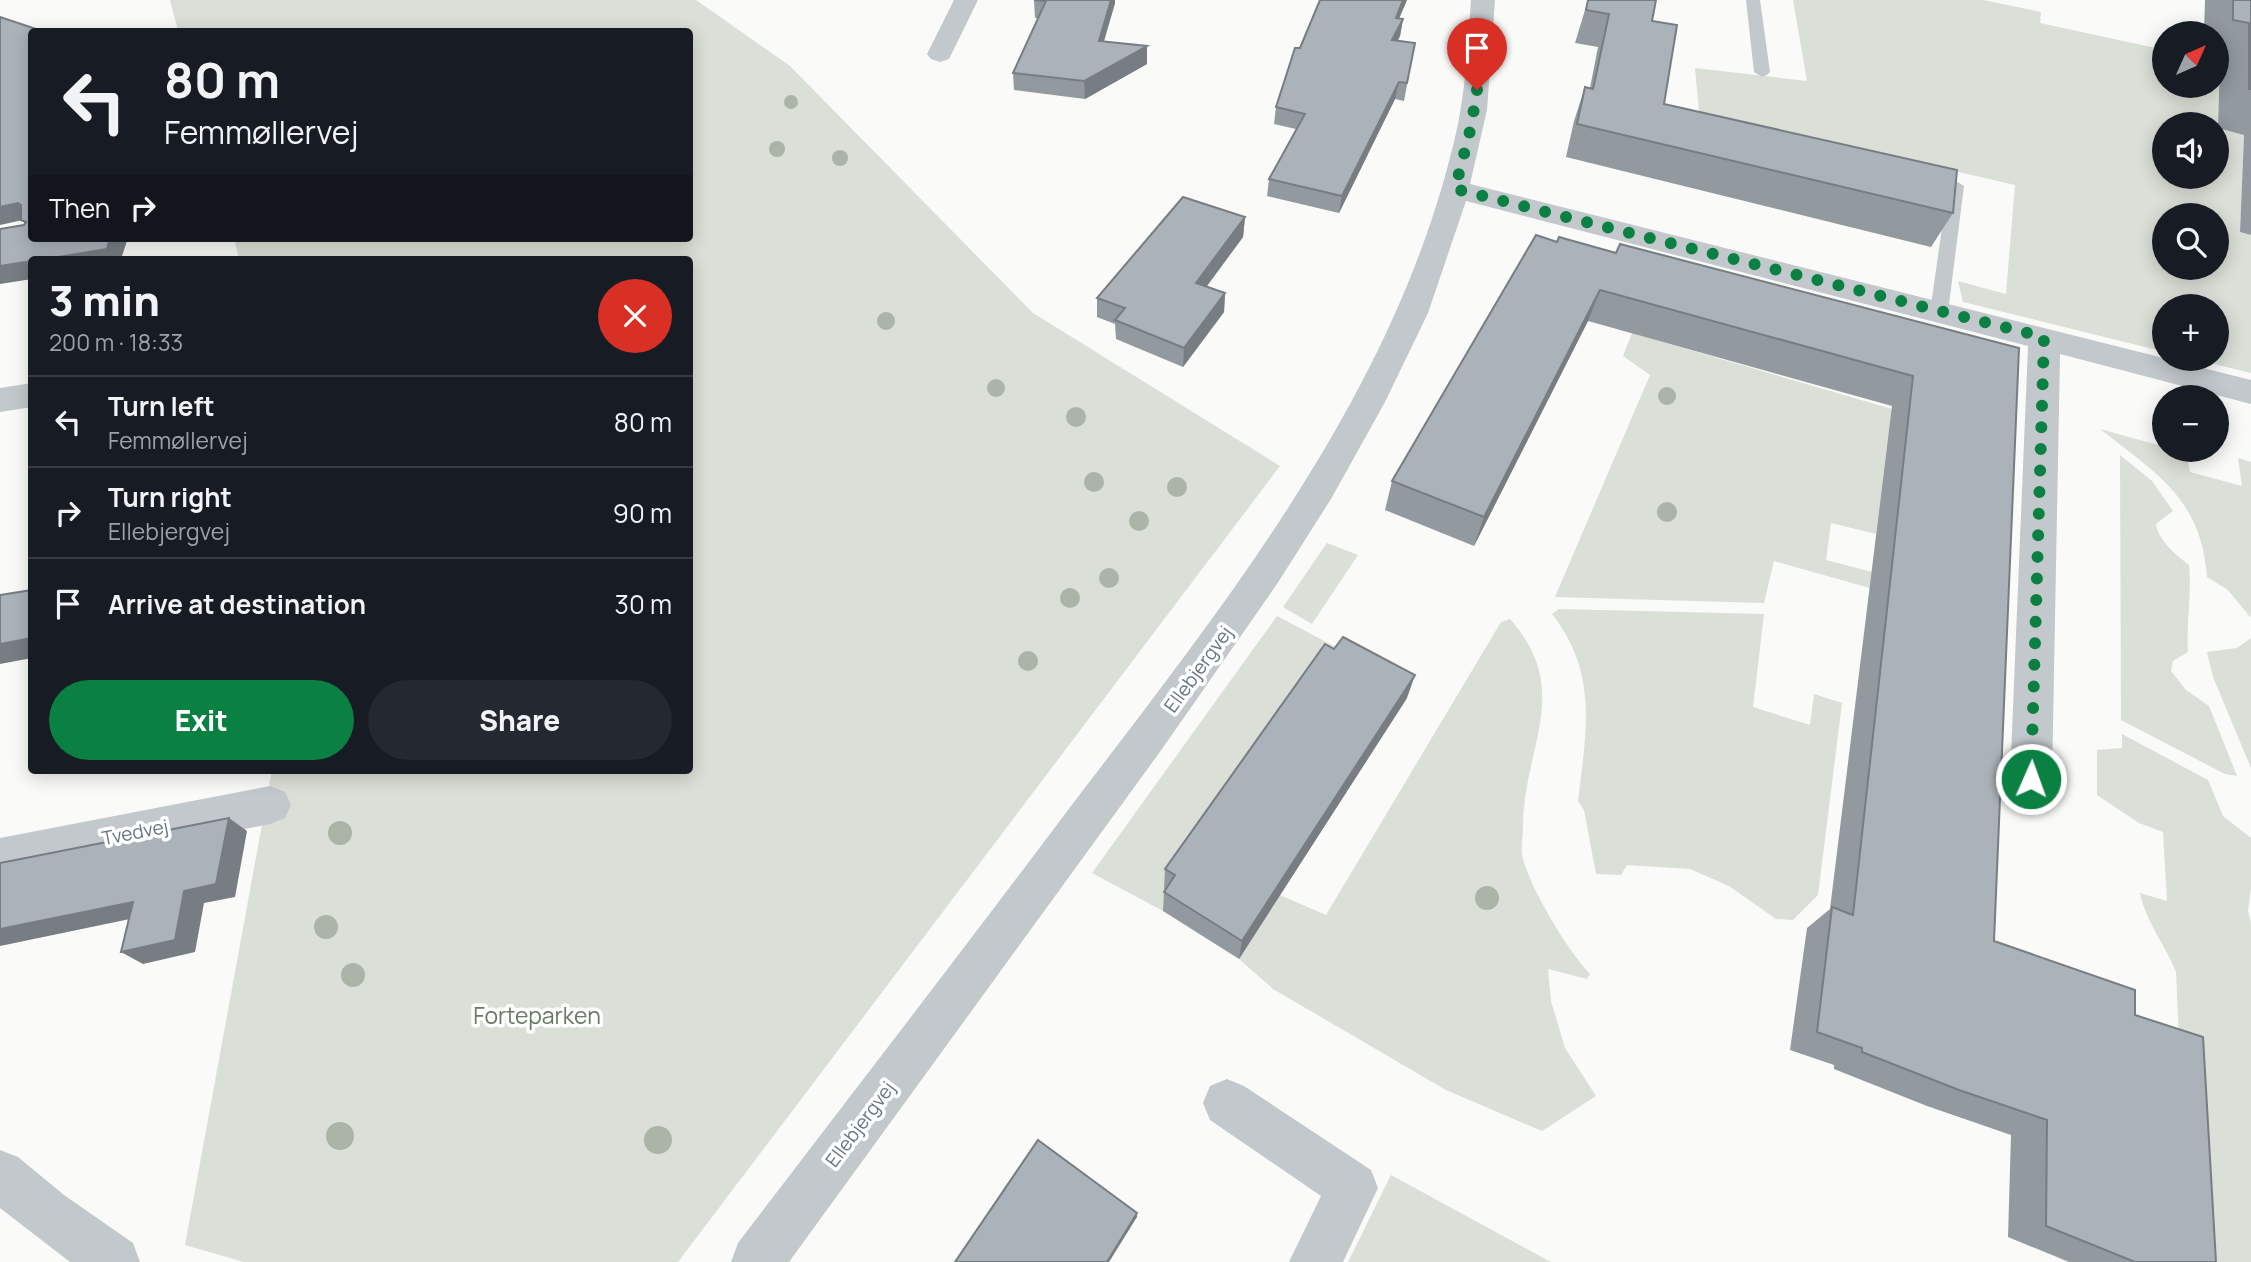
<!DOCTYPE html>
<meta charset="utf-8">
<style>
body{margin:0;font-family:Manrope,sans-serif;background:#242831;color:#f1f3f6;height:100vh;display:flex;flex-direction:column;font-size:26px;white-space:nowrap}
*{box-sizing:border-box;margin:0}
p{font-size:23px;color:#9ea1a6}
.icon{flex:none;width:38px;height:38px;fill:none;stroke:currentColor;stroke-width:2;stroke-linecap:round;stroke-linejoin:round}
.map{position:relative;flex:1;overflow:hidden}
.sheet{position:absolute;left:28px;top:256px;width:665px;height:518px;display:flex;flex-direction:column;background:#171b24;border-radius:7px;box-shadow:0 4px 18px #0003}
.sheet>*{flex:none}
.banner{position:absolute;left:28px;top:28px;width:665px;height:214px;border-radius:7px;box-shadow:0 4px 18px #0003;background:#171b24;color:#f1f3f6;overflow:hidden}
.needle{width:46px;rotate:45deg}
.controls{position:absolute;left:2152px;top:21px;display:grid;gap:14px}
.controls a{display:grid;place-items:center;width:77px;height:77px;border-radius:50%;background:#171b24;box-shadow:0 4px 18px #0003;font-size:35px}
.pin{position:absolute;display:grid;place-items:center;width:60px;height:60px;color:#fff;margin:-72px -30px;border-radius:50% 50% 50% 0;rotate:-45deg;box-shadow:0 0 7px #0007}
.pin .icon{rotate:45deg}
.me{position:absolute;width:77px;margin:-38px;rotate:2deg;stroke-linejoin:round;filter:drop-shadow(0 0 5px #0008)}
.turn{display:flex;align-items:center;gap:24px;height:147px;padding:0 21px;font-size:32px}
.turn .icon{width:91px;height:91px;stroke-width:2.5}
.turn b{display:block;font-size:49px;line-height:60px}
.then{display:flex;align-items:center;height:66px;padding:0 21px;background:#0003;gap:14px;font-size:26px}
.round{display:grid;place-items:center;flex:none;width:74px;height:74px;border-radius:37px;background:#242831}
.overview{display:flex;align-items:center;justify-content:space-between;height:119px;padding:0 21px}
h1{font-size:42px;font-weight:800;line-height:52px}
.action{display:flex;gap:14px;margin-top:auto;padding:14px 21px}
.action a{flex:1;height:80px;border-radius:42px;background:#0b8043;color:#fff;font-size:28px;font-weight:800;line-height:80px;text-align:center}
.action a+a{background:#242831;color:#f1f3f6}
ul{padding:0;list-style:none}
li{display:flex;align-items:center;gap:21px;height:91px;padding:0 21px;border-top:2px solid #363941}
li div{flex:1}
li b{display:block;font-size:26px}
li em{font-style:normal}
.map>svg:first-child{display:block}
.green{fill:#dadfd7;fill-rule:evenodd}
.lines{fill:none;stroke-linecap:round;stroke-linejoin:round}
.lane{fill:#c3c8cc;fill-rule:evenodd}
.street{fill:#c3c8cc;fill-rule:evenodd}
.tree{fill:#aab4a7}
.wall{fill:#929a9f}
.shaded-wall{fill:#777d82}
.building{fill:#aab3b9;stroke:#777d82;stroke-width:2}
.route{stroke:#0b8043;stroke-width:12;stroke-dasharray:0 21.6}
.labels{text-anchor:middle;stroke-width:7;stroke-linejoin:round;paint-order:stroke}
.street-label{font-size:19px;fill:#657683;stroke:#fff}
.near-park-label{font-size:23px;fill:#687a64;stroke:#fff}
</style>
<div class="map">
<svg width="2251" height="1262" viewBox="0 0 2251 1262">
<rect width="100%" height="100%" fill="#fafaf8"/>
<g class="green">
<polygon points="170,0 696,0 790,66 1033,313 1280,466 678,1262 244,1262 185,1245 272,770 690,770 690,259 239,259 234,238 690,238 690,32 178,31"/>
<path d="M1793,0H1983L2041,12L2040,23L2165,50V86H2217V61L2220,62L2244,135L2240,232L2251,235V373L2194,359H2217V306H2165V352L1963,302L1958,281L2006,294L2015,185L1941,168L1701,134L1695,68L1807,81ZM2165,124H2217V177H2165ZM2165,215H2217V268H2165Z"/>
<polygon points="1632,333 1892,409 1876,534 1831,523 1826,560 1872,572 1870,588 1774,561 1764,603 1555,597 1650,375 1623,356"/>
<path d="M2100,429L2165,447V450L2186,452L2190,472L2242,486L2238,458L2251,462V618L2228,590L2207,577C2201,498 2157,474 2100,429Z"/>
<path d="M2120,455L2152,481L2173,511L2156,524C2158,540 2176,555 2189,565C2192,594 2186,622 2188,652L2173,661L2171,671L2186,690L2209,706L2237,776L2225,774L2121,720Z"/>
<polygon points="1327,543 1358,555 1312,624 1283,607"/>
<path d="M1559,609L1764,614L1753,707L1810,725L1814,694L1842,703L1818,895L1793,920L1776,919L1729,886L1690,869L1627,865L1621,875L1596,874L1584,810L1578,801C1586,732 1599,674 1552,614Z"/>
<polygon points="1277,616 1343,651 1165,889 1173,895 1163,911 1092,873"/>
<path d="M1510,619C1574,691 1523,747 1523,827C1523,837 1520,850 1523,859C1532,891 1567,950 1590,974L1587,979L1548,969L1551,1001L1565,1048L1596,1096L1542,1131L1446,1090L1273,989L1239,959L1280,895L1326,915L1501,622Z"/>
<polygon points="2251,638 2251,768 2213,677 2207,652 2237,648"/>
<path d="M2122,734L2208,780L2223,816L2251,838V888L2248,911L2251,924V1262H2189L2176,972C2166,946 2145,920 2140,893L2167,901L2163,832L2139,823L2097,795V750L2122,748Z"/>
<polygon points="1391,1175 1551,1262 1348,1262"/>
</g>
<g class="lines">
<g class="lane">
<polygon points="1746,0 1760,0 1770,72 1767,75 1762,77 1754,72"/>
<polygon points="1956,181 1964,186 1948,312 1946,316 1932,316 1930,312 1948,186"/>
</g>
<g class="street">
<polygon points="954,0 978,0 949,59 940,62 931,59 927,54"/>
<path d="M1471,0H1495L1487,110L1470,184L2251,380V404L2060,354L2052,779L2046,792L2031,798L2016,792L2010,779L2028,346L1466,201L1428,313L1385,402L1331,499L1277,584L1162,749L789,1262H731L738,1243C848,1099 959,955 1068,810C1227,601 1401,387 1458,124C1466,84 1468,41 1471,0Z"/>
<polygon points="32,383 32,407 0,412 0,388"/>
<polygon points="270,786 285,792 291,805 285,818 270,824 0,878 0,838"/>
<polygon points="1227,1079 1244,1086 1371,1170 1378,1188 1343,1262 1289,1262 1321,1196 1210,1120 1203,1103 1210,1086"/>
<polygon points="0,1150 18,1157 64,1195 133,1243 140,1262 70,1262 0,1208"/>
</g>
</g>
<g class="tree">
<circle cx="791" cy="102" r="7"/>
<circle cx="777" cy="149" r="8"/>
<circle cx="840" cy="158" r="8"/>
<circle cx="886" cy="321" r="9"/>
<circle cx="996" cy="388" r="9"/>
<circle cx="1667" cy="396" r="9"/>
<circle cx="1076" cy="417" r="10"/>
<circle cx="1094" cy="482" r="10"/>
<circle cx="1177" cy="487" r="10"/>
<circle cx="1667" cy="512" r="10"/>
<circle cx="1139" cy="521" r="10"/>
<circle cx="1109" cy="578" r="10"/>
<circle cx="1070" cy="598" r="10"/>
<circle cx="1028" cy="661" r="10"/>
<circle cx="340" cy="833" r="12"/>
<circle cx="1487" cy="898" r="12"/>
<circle cx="326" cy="927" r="12"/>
<circle cx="353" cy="975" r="12"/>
<circle cx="340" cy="1136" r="14"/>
<circle cx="658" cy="1140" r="14"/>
</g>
<g class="wall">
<polygon points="1034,0 1115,0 1115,3 1104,41 1147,46 1147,64 1085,99 1014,90 1013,73 1038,18 1035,18"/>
<polygon points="1407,0 1399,18 1403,19 1400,36 1398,40 1415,43 1404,101 1395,99 1339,213 1267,196 1269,179 1296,129 1274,124 1276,107"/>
<polygon points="1588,0 1656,0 1652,21 1664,104 1953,213 1931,247 1566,157 1574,121 1585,87 1590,88 1598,47 1575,43"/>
<polygon points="2205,0 2251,0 2251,235 2240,232 2244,135 2218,128 2220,62 2217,61 2217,33 2204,33"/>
<polygon points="1245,217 1243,237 1207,286 1225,293 1224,312 1183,367 1116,339 1115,324 1097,317 1097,298"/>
<polygon points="1557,242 1616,253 2019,348 1994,941 2135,1015 2216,1262 2069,1262 2008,1237 2011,1135 1927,1106 1834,1069 1834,1065 1790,1050 1807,928 1830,909 1892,406 1588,321 1474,546 1385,510 1392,481"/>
<polygon points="1407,698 1239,959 1163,911 1164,892 1165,890 1164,889 1165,869"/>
</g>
<g class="shaded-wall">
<polygon points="1111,0 1115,0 1115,3 1099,58 1099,41"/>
<polygon points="1403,0 1407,0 1392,35 1396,18"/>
<polygon points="1403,19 1400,36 1389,57 1392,40"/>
<polygon points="1147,46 1147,64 1085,99 1084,81"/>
<polygon points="1399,82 1395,99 1339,213 1342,196"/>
<polygon points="18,203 32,218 0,225 0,207"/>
<polygon points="1245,217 1243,237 1195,302 1196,283"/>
<polygon points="110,238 128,238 121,259 46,259"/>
<polygon points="32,261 32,279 0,284 0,266"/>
<polygon points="1600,290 1588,321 1474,546 1484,517"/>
<polygon points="1225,293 1224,312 1183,367 1184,348"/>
<polygon points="32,638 32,658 0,664 0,644"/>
<polygon points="1415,675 1407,698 1239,959 1242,941"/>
<polygon points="229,818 247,831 235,897 204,903 195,952 143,964 121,952 184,891"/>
<polygon points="133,902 154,914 0,946 0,929"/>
<polygon points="1137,1213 1137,1217 1109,1262 1107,1262"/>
</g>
<g class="building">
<polygon points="1034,0 1111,0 1099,41 1147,46 1084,81 1013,73 1046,1"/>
<polygon points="1320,0 1403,0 1396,18 1403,19 1392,40 1415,43 1407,83 1399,82 1342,196 1269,179 1305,114 1276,107 1295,48 1300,48"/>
<polygon points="1588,0 1656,0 1652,21 1677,25 1664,104 1957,170 1953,213 1577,124 1585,87 1593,89 1609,14 1586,10"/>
<polygon points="2233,0 2251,0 2251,89 2249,89 2249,23 2233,20"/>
<polygon points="0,17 45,32 32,32 32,238 110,238 107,249 46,259 32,259 32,261 0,266 0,229 24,225 26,222 21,220 21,205 18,203 0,207"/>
<polygon points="1183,197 1245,217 1196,283 1225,293 1184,348 1115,320 1125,308 1097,298"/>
<polygon points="1536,235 1557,242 1559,237 1616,253 1620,244 2019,348 1994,941 2135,990 2135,1015 2203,1037 2216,1262 2135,1262 2046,1226 2047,1120 1959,1090 1862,1052 1862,1048 1817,1032 1832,907 1853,915 1913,376 1600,290 1484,517 1392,481"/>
<polygon points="32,590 32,638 0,644 0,595"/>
<polygon points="1343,637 1415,675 1242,941 1164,892 1175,875 1165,869 1325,644 1334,649"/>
<polygon points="229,818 216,884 184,891 175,940 121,952 133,902 0,929 0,863"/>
<polygon points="1038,1140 1137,1213 1107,1262 955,1262"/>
</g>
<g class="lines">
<polyline class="route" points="1477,90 1471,127 1455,189 2044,337 2031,779"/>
</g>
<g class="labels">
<g class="street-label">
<text transform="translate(1198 669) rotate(-54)" y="7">Ellebjergvej</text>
<text transform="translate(135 832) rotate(-11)" y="7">Tvedvej</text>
<text transform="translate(860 1124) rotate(-53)" y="7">Ellebjergvej</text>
</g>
<g class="near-park-label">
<text x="537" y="1024">Forteparken</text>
</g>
</g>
</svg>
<div class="controls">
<a><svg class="needle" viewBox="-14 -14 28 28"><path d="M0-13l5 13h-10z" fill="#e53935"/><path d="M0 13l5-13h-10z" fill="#9ea1a6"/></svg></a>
<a><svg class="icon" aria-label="sound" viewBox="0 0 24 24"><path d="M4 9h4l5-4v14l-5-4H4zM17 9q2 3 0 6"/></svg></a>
<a><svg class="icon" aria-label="search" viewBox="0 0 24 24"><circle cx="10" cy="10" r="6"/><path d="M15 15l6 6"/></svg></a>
<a>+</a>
<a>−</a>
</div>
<div class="pin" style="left:1477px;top:90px;background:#d93025"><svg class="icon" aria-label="arrive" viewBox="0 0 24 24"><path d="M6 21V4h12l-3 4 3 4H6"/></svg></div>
<svg class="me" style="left:2031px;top:779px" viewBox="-20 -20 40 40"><circle r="17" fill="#0b8043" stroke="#fff" stroke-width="3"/><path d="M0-11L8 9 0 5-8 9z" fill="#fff"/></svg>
<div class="banner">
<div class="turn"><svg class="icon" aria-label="left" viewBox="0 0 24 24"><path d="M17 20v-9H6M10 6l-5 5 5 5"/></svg><div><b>80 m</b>Femmøllervej</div></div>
<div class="then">Then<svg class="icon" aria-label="right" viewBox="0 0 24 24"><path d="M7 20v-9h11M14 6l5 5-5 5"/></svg></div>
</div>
<section class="sheet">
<div class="overview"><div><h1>3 min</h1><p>200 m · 18:33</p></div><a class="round" style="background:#d93025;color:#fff"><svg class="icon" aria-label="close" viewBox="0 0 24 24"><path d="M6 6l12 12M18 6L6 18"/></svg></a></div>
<ul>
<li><svg class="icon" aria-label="left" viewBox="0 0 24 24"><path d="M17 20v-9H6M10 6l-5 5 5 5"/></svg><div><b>Turn left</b><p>Femmøllervej</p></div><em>80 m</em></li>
<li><svg class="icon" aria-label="right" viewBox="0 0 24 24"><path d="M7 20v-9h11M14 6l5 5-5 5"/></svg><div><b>Turn right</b><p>Ellebjergvej</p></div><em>90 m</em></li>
<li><svg class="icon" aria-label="arrive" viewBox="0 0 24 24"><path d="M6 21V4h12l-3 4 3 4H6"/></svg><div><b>Arrive at destination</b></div><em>30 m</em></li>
</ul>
<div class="action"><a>Exit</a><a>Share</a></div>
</section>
</div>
